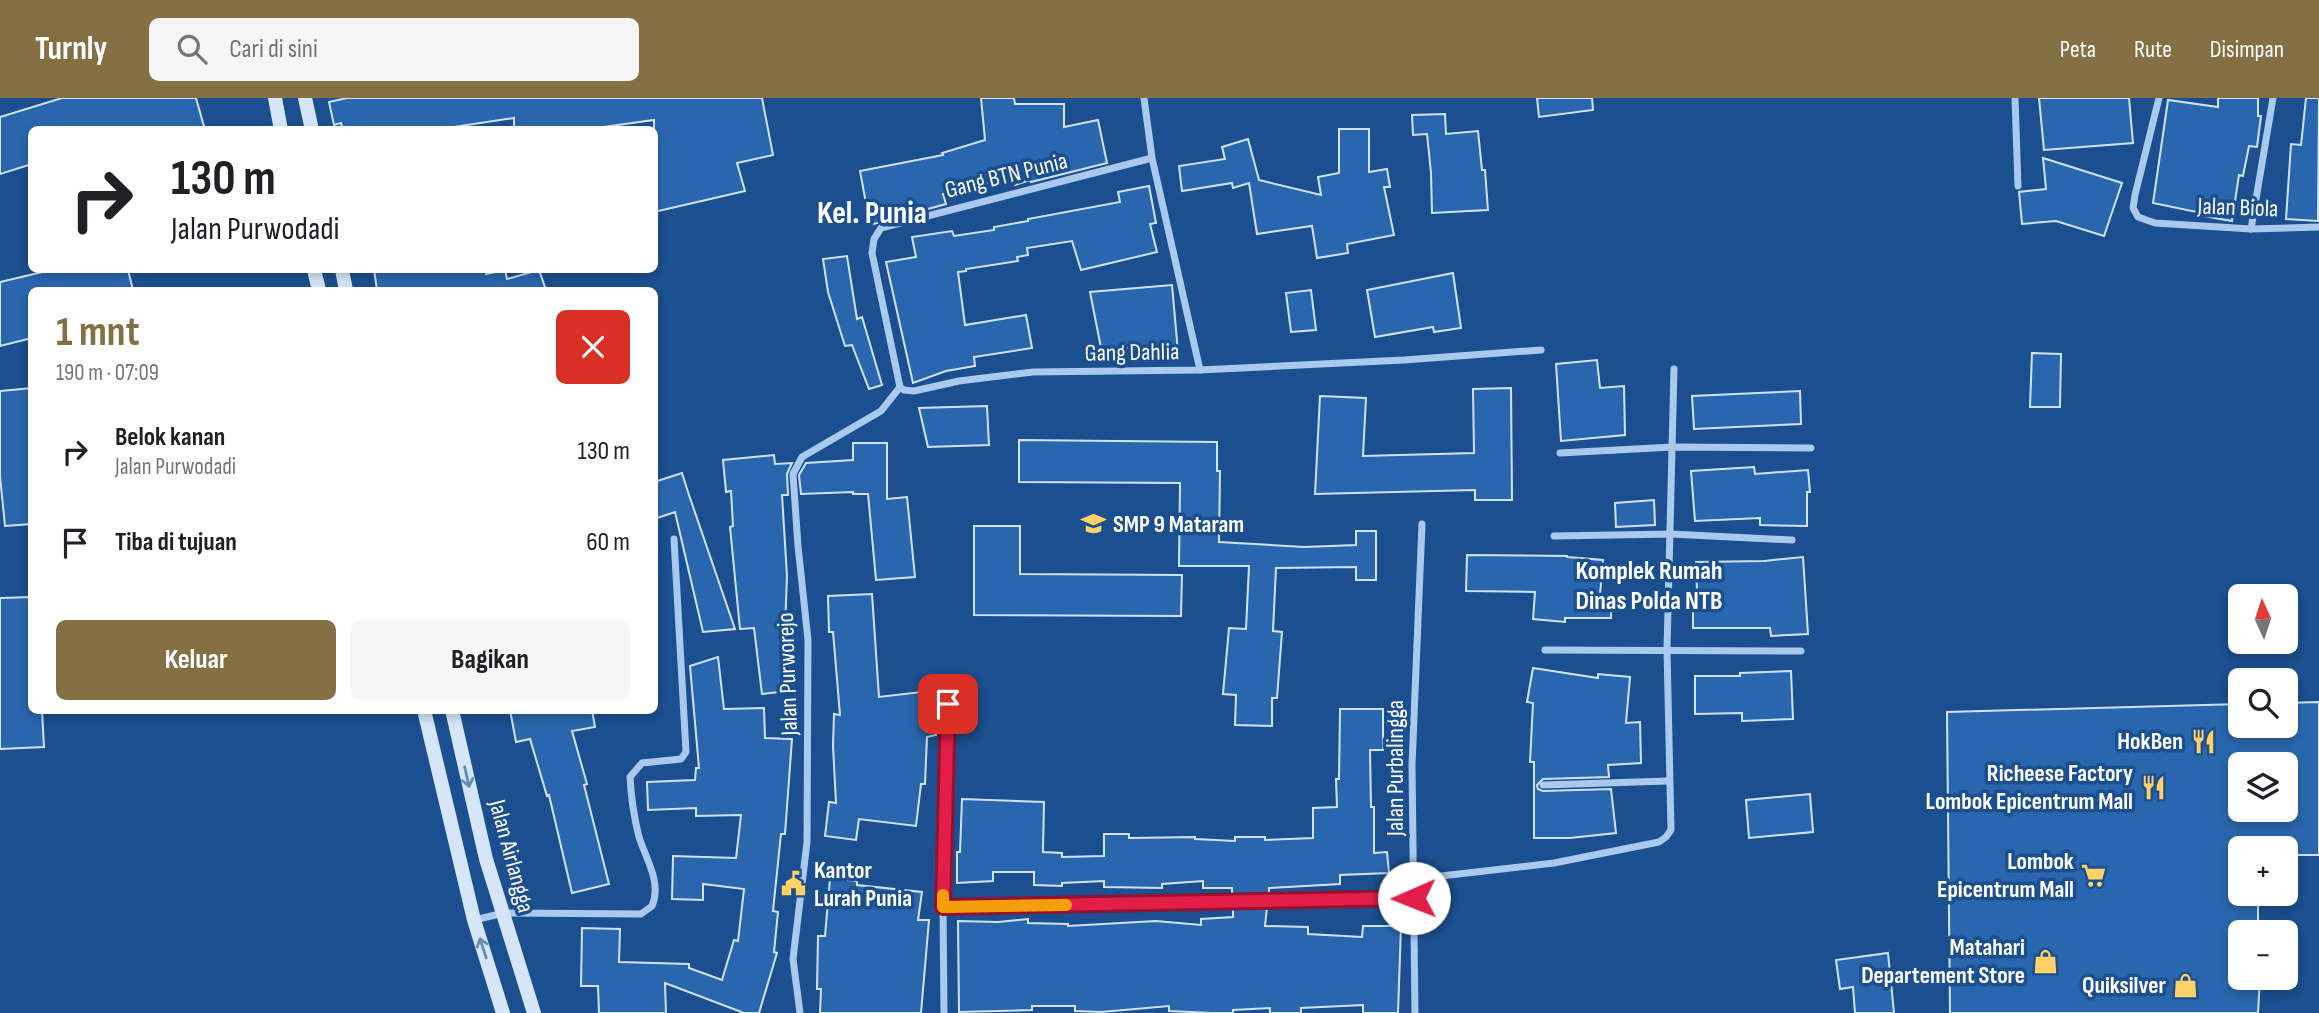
<!DOCTYPE html>
<html lang="id">
<meta charset="utf-8">
<style>
body{margin:0;font-family:"Sofia Sans Condensed",sans-serif;background:#f6f6f6;color:#202124;height:100vh;display:flex;flex-direction:column;font-size:26px;white-space:nowrap}
*{box-sizing:border-box;margin:0}
p{font-size:23px;color:#757577}
.icon{flex:none;width:38px;height:38px;fill:none;stroke:currentColor;stroke-width:2;stroke-linecap:round;stroke-linejoin:round}
.map{position:relative;flex:1;overflow:hidden}
.side{position:absolute;left:28px;top:189px;width:630px;height:427px;display:flex;flex-direction:column;background:#fff;border-radius:10px;box-shadow:0 4px 10px #0003}
.side>*{flex:none}
.hud{position:absolute;left:28px;top:28px;width:630px;height:147px;border-radius:10px;box-shadow:0 4px 10px #0003;background:#fff;color:#202124;overflow:hidden}
.needle{width:46px;rotate:357deg}
.buttons{position:absolute;left:2228px;top:486px;display:grid;gap:14px}
.buttons a{display:grid;place-items:center;width:70px;height:70px;border-radius:10px;background:#fff;box-shadow:0 4px 10px #0003;font-size:35px}
.pin{position:absolute;display:grid;place-items:center;width:60px;height:60px;color:#fff;margin:-30px;border-radius:14px;box-shadow:0 4px 10px #0006}
.me{position:absolute;width:77px;margin:-38px;rotate:269deg;stroke-linejoin:round;filter:drop-shadow(0 0 5px #0008)}
.turn{display:flex;align-items:center;gap:24px;height:147px;padding:0 28px;font-size:32px}
.turn .icon{width:91px;height:91px;stroke-width:2.5}
.turn b{display:block;font-size:49px;line-height:60px}
.round{display:grid;place-items:center;flex:none;width:74px;height:74px;border-radius:10px;background:#f6f6f6}
.head{display:flex;align-items:center;justify-content:space-between;height:119px;padding:0 28px}
h1{font-size:42px;font-weight:700;line-height:52px;color:#847042}
.action{display:flex;gap:14px;margin-top:auto;padding:14px 28px}
.action a{flex:1;height:80px;border-radius:10px;background:#847042;color:#fff;font-size:28px;font-weight:700;line-height:80px;text-align:center}
.action a+a{background:#f6f6f6;color:#202124}
ul{padding:0;list-style:none}
li{display:flex;align-items:center;gap:21px;height:91px;padding:0 28px}
li div{flex:1}
li b{display:block;font-size:26px}
li em{font-style:normal}
header{display:flex;align-items:center;gap:42px;box-sizing:border-box;height:98px;padding:0 35px;background:#847042;color:#fff}
header strong{font-size:33px}
nav{display:flex;gap:38px;margin-inline-start:auto;font-size:24px}
.search{width:490px;height:63px;background:#f6f6f6;display:flex;align-items:center;gap:18px;box-sizing:border-box;padding:0 24px;border-radius:10px;color:#757577;font-size:26px}
.map>svg:first-child{display:block}
.building{fill:#2a66ad;stroke:#cfe3fa;stroke-width:2;fill-rule:evenodd}
.lines{fill:none;stroke-linecap:round;stroke-linejoin:round}
.street{stroke:#a9c9ee;stroke-width:7}
.secondary{stroke:#d6e6fa;stroke-width:14}
.oneway{stroke:#668bba}
.route-casing{stroke:#92132f;stroke-width:18}
.route{stroke:#e11d48;stroke-width:12}
.slow{stroke:#f59e0b;stroke-width:12}
.labels{text-anchor:middle;stroke-width:7;stroke-linejoin:round;paint-order:stroke}
.street-label{font-size:24px;fill:#fff;stroke:#1b4f8f}
.poi-label{font-size:24px;font-weight:bold;fill:#fff;stroke:#1b4f8f;text-anchor:end}
.neighbourhood-label{font-size:26px;font-weight:bold;fill:#fff;stroke:#1b4f8f}
.district-label{font-size:32px;font-weight:bold;fill:#fff;stroke:#1b4f8f}
</style>
<header>
<strong>Turnly</strong>
<div class="search"><svg class="icon" aria-label="search" viewBox="0 0 24 24"><circle cx="10" cy="10" r="6"/><path d="M15 15l6 6"/></svg>Cari di sini</div>
<nav><a>Peta</a><a>Rute</a><a>Disimpan</a></nav>
</header>
<div class="map">
<svg width="2319" height="915" viewBox="0 0 2319 915">
<rect width="100%" height="100%" fill="#1b4f8f"/>
<g class="building">
<polygon points="62,0 196,0 205,32 32,32 32,66 0,76 0,19"/>
<polygon points="347,0 762,0 773,57 737,65 745,93 654,114 654,22 582,32 514,32 514,20 434,32 343,32 341,25 334,27 329,4"/>
<polygon points="981,0 1014,0 1015,6 1064,6 1064,29 1098,22 1107,65 1031,84 1030,82 1015,87 1012,79 943,96 946,106 870,127 860,73 943,57 942,55 985,42"/>
<polygon points="1537,0 1592,0 1593,12 1539,19"/>
<polygon points="2039,0 2129,0 2133,45 2044,52"/>
<polygon points="2218,0 2258,0 2258,18 2261,18 2257,49 2249,48 2243,78 2239,77 2232,123 2197,117 2197,114 2153,105 2168,2 2218,9"/>
<polygon points="2306,0 2319,0 2318,123 2286,121 2291,46 2301,47"/>
<polygon points="1445,16 1446,36 1478,33 1482,72 1485,72 1488,112 1432,115 1431,75 1427,36 1413,37 1412,17"/>
<polygon points="1339,31 1369,31 1369,74 1387,71 1390,89 1384,89 1394,137 1347,146 1348,155 1317,160 1312,128 1257,136 1249,85 1233,90 1232,85 1182,93 1179,68 1225,61 1222,49 1248,41 1259,82 1321,97 1318,79 1339,75"/>
<polygon points="2043,60 2122,85 2104,138 2056,123 2022,126 2019,94 2046,91"/>
<polygon points="1149,88 1156,125 1150,126 1157,154 1081,172 1072,143 1027,150 1028,157 1017,159 1018,163 966,171 966,173 958,174 965,227 1026,217 1032,250 974,259 975,268 946,273 913,285 886,164 916,159 912,139 952,133 954,138 994,132 994,129 1028,123 1028,121 1120,104 1118,94"/>
<polygon points="847,158 857,221 862,219 882,287 869,291 852,247 845,248 828,194 823,161"/>
<polygon points="51,172 128,172 133,192 32,192 32,240 0,248 0,184"/>
<polygon points="374,172 486,172 486,176 505,172 507,181 539,172 546,192 377,192"/>
<polygon points="1453,175 1461,230 1434,234 1433,229 1375,239 1367,192"/>
<polygon points="1172,187 1178,254 1139,259 1138,248 1102,255 1090,194"/>
<polygon points="1311,192 1316,232 1291,234 1286,195"/>
<polygon points="2032,255 2061,256 2060,309 2030,309"/>
<polygon points="1597,262 1600,290 1624,288 1625,337 1561,343 1556,266"/>
<polygon points="32,290 32,426 5,428 0,378 0,293"/>
<polygon points="1511,290 1512,402 1475,402 1475,392 1315,396 1320,298 1366,300 1363,358 1474,355 1473,291"/>
<polygon points="1800,293 1801,326 1694,331 1692,298"/>
<polygon points="987,308 989,347 928,349 919,310"/>
<polygon points="1019,342 1217,344 1217,373 1220,373 1219,444 1304,449 1356,447 1356,433 1376,433 1376,482 1356,482 1356,469 1276,470 1273,533 1282,534 1277,600 1272,600 1272,628 1235,627 1236,597 1223,596 1229,530 1246,531 1249,468 1179,468 1180,385 1019,384"/>
<polygon points="853,345 887,345 887,401 907,399 915,479 876,482 868,396 853,396 853,394 801,396 799,377 806,365 853,362"/>
<polygon points="774,357 775,366 792,365 787,376 788,397 782,397 787,478 785,530 781,530 788,593 762,596 754,530 740,531 730,429 733,428 731,393 726,394 723,362"/>
<polygon points="1754,369 1755,376 1808,372 1810,394 1807,394 1807,428 1760,427 1760,420 1695,423 1691,373"/>
<polygon points="682,375 689,397 735,531 703,534 675,414 654,421 654,384"/>
<polygon points="1654,402 1655,427 1616,429 1615,405"/>
<polygon points="974,428 1020,428 1020,476 1182,477 1181,518 974,517"/>
<polygon points="1467,457 1567,458 1567,459 1603,462 1600,497 1611,497 1611,520 1565,520 1565,524 1533,521 1535,494 1466,493"/>
<polygon points="1803,459 1808,536 1771,538 1770,530 1693,530 1693,495 1697,495 1696,464 1764,463"/>
<polygon points="872,496 879,599 930,593 936,637 927,639 925,686 921,686 916,728 859,721 856,742 825,738 829,704 836,705 833,648 834,616 840,617 833,534 829,534 828,498"/>
<polygon points="32,499 32,612 42,612 44,649 0,651 0,500"/>
<polygon points="718,559 724,611 764,610 765,640 792,641 785,736 781,736 773,813 778,814 774,854 777,855 759,915 744,915 665,885 666,915 599,915 598,888 581,888 582,830 620,831 619,864 689,866 689,870 722,882 734,842 738,843 744,791 703,786 703,802 672,801 673,758 736,760 741,717 696,718 696,710 648,712 647,684 695,682 696,670 699,670 690,568"/>
<polygon points="1533,570 1598,580 1598,576 1630,579 1626,625 1640,624 1641,665 1608,667 1609,679 1543,681 1537,687 1538,691 1543,693 1611,691 1616,735 1570,740 1534,740 1534,664 1530,664 1533,605 1527,604"/>
<polygon points="1791,573 1793,621 1742,623 1742,615 1695,616 1695,578 1740,578 1740,575"/>
<path d="M2319,604V757H2286V751H2240V796H2258V835H2240V880H2260L2258,915H1950L1947,614L2240,606V628H2286V605ZM2240,667H2286V712H2240Z"/>
<polygon points="1340,611 1383,611 1383,652 1370,652 1371,709 1374,709 1374,755 1387,754 1389,775 1340,777 1340,786 1269,790 1269,797 1232,797 1232,790 1203,790 1203,783 1162,786 1162,790 1104,789 1104,783 1062,785 1062,788 1034,787 1034,774 993,774 993,783 957,785 957,754 960,754 962,701 1044,704 1043,754 1062,755 1062,759 1104,758 1104,736 1129,736 1129,740 1195,739 1195,741 1235,743 1235,739 1265,739 1265,742 1313,740 1313,710 1337,709 1336,681 1339,681"/>
<polygon points="510,612 592,612 595,629 572,633 587,686 584,687 609,786 572,795 549,697 547,698 530,641 516,644"/>
<polygon points="1810,696 1813,734 1749,740 1746,702"/>
<polygon points="830,780 857,783 857,787 922,794 918,822 929,822 921,915 820,915 821,891 817,891 818,838 825,838"/>
<polygon points="1267,809 1265,828 1308,829 1308,836 1362,839 1363,828 1401,828 1398,915 1363,915 1363,907 1301,910 1301,915 1270,915 1270,910 1233,912 1233,915 1211,915 1169,913 1169,908 1101,914 1075,913 1075,908 1032,908 1032,912 959,914 958,823 998,824 1028,821 1028,825 1068,826 1068,828 1156,823 1201,827 1201,821 1233,819 1233,810"/>
<polygon points="1888,855 1894,915 1855,915 1853,889 1840,891 1836,862"/>
</g>
<g class="lines">
<g class="street">
<polyline points="1144,0 1152,60 1200,272 1033,274 959,283 914,293 904,292 900,289 872,155 874,141 881,130 1152,60"/>
<polyline points="2015,0 2018,88"/>
<polyline points="2159,0 2135,97 2133,110 2138,119 2155,125 2251,131 2319,129"/>
<polyline points="2251,131 2273,0"/>
<polyline points="1200,272 1404,262 1541,252"/>
<polyline points="1560,355 1673,349 1811,350"/>
<polyline points="1554,438 1671,436 1792,442"/>
<polyline points="1545,552 1801,553"/>
<polyline points="1543,687 1668,683"/>
<polyline points="1415,781 1554,765 1659,744 1666,739 1671,732 1667,551 1674,271"/>
<polyline points="943,809 1414,800"/>
<path d="M474,822L504,815L641,816L652,808C662,785 646,761 639,739C634,719 631,700 630,679L642,665L681,661L686,654L674,441"/>
<polyline points="800,915 793,861 807,744 808,542 798,448 793,376 802,359 881,313 900,289"/>
<polyline points="944,915 943,809 948,605 952,592 960,582"/>
<polyline points="1415,915 1412,667 1422,426"/>
</g>
<g class="secondary">
<polyline points="275,0 281,32"/>
<polyline points="305,0 312,32"/>
<polyline points="314,172 319,192"/>
<polyline points="342,172 346,192"/>
<polyline points="424,612 474,822 503,915"/>
<polyline points="452,612 486,761 534,915"/>
</g>
</g>
<defs><path id="oneway-shaft" d="M-6 0H5M1.5-3L5.5 0L1.5 3" fill="none" stroke-width="1.6" stroke-linecap="round" stroke-linejoin="round" transform="scale(1.75)"/></defs>
<g class="oneway">
<use href="#oneway-shaft" transform="translate(467 679) rotate(77)"/>
<use href="#oneway-shaft" transform="translate(483 850) rotate(-108)"/>
</g>
<g class="lines">
<defs>
<polyline id="route" points="948,606 943,809 1414,800"/>
</defs>
<use href="#route" class="route-casing"/>
<use href="#route" class="route"/>
<polyline class="slow" points="943,797 943,809 1066,807"/>
</g>
<defs>
<symbol id="school-bare" viewBox="-9 -9 18 18"><path d="M0-5L7-2L0 1L-7-2ZM-4 1L0 2.5L4 1V4Q0 6-4 4Z" fill="#ffd166" stroke="#1b4f8f" stroke-width="2.5" paint-order="stroke"/></symbol>
<symbol id="restaurant-bare" viewBox="-9 -9 18 18"><path d="M-5-6h1v4h1v-4h1v4h1v-4h1v5L-1.5 .5V6h-2V.5L-5-1ZM5-6V6H3V1.5H1.5Q1.5-4 5-6Z" fill="#ffd166" stroke="#1b4f8f" stroke-width="2.5" paint-order="stroke"/></symbol>
<symbol id="supermarket-bare" viewBox="-9 -9 18 18"><path d="M-6-5.5h2.5l.6 2H6L4.5 2H-2.5L-4.4-4H-6ZM-1.5 3.2a1.3 1.3 0 1 0 .1 0ZM3 3.2a1.3 1.3 0 1 0 .1 0Z" fill="#ffd166" stroke="#1b4f8f" stroke-width="2.5" paint-order="stroke"/></symbol>
<symbol id="civic-bare" viewBox="-9 -9 18 18"><path d="M-.6-6.5H3V-4.5H.6V-3L4-1V1h2V6H-6V1h2V-1L-.6-3ZM-1.2 2.5V6h2.4V2.5Z" fill="#ffd166" stroke="#1b4f8f" stroke-width="2.5" paint-order="stroke"/></symbol>
<symbol id="shop-bare" viewBox="-9 -9 18 18"><path d="M-5-2.5h2.3a2.7 3.5 0 0 1 5.4 0H5L5.5 6h-11ZM-1.5-2.5h3a1.5 2.3 0 0 0-3 0Z" fill="#ffd166" stroke="#1b4f8f" stroke-width="2.5" paint-order="stroke"/></symbol>
</defs>
<g fill-rule="evenodd">
<use href="#school-bare" x="1076" y="408" width="35" height="35"/>
<use href="#restaurant-bare" x="2186" y="626" width="35" height="35"/>
<use href="#restaurant-bare" x="2136" y="672" width="35" height="35"/>
<use href="#supermarket-bare" x="2076" y="760" width="35" height="35"/>
<use href="#civic-bare" x="776" y="768" width="35" height="35"/>
<use href="#shop-bare" x="2028" y="846" width="35" height="35"/>
<use href="#shop-bare" x="2168" y="870" width="35" height="35"/>
</g>
<g class="labels">
<g class="street-label">
<text transform="translate(1006 77) rotate(-14)" y="8">Gang BTN Punia</text>
<text transform="translate(2238 109) rotate(2)" y="8">Jalan Biola</text>
<text transform="translate(1132 254) rotate(-1)" y="8">Gang Dahlia</text>
<text transform="translate(787 576) rotate(-92)" y="8">Jalan Purworejo</text>
<text transform="translate(1395 670) rotate(-90)" y="8">Jalan Purbalingga</text>
<text transform="translate(512 758) rotate(75)" y="8">Jalan Airlangga</text>
</g>
<g class="poi-label">
<text x="1113" y="434" text-anchor="start">SMP 9 Mataram</text>
<text x="2183" y="651">HokBen</text>
<text x="2133" y="683">Richeese Factory<tspan x="2133" dy="28">Lombok Epicentrum Mall</tspan></text>
<text x="2074" y="771">Lombok<tspan x="2074" dy="28">Epicentrum Mall</tspan></text>
<text x="814" y="780" text-anchor="start">Kantor<tspan x="814" dy="28">Lurah Punia</tspan></text>
<text x="2025" y="857">Matahari<tspan x="2025" dy="28">Departement Store</tspan></text>
<text x="2166" y="895">Quiksilver</text>
</g>
<g class="neighbourhood-label">
<text x="1649" y="481">Komplek Rumah<tspan x="1649" dy="30">Dinas Polda NTB</tspan></text>
</g>
<g class="district-label">
<text x="872" y="125">Kel. Punia</text>
</g>
</g>
</svg>
<div class="buttons">
<a><svg class="needle" viewBox="-14 -14 28 28"><path d="M0-13l5 13h-10z" fill="#e53935"/><path d="M0 13l5-13h-10z" fill="#757577"/></svg></a>
<a><svg class="icon" aria-label="search" viewBox="0 0 24 24"><circle cx="10" cy="10" r="6"/><path d="M15 15l6 6"/></svg></a>
<a><svg class="icon" aria-label="layers" viewBox="0 0 24 24"><path d="M12 4l9 5-9 5-9-5zM3 14l9 5 9-5"/></svg></a>
<a>+</a>
<a>−</a>
</div>
<div class="pin" style="left:948px;top:606px;background:#d93025"><svg class="icon" aria-label="arrive" viewBox="0 0 24 24"><path d="M6 21V4h12l-3 4 3 4H6"/></svg></div>
<svg class="me" style="left:1414px;top:800px" viewBox="-20 -20 40 40"><circle r="19" fill="#fff"/><path d="M0-13L10 11 0 6-10 11z" fill="#e11d48"/></svg>
<div class="hud">
<div class="turn"><svg class="icon" aria-label="right" viewBox="0 0 24 24"><path d="M7 20v-9h11M14 6l5 5-5 5"/></svg><div><b>130 m</b>Jalan Purwodadi</div></div>
</div>
<section class="side">
<div class="head"><div><h1>1 mnt</h1><p>190 m · 07:09</p></div><a class="round" style="background:#d93025;color:#fff"><svg class="icon" aria-label="close" viewBox="0 0 24 24"><path d="M6 6l12 12M18 6L6 18"/></svg></a></div>
<ul>
<li><svg class="icon" aria-label="right" viewBox="0 0 24 24"><path d="M7 20v-9h11M14 6l5 5-5 5"/></svg><div><b>Belok kanan</b><p>Jalan Purwodadi</p></div><em>130 m</em></li>
<li><svg class="icon" aria-label="arrive" viewBox="0 0 24 24"><path d="M6 21V4h12l-3 4 3 4H6"/></svg><div><b>Tiba di tujuan</b></div><em>60 m</em></li>
</ul>
<div class="action"><a>Keluar</a><a>Bagikan</a></div>
</section>
</div>
